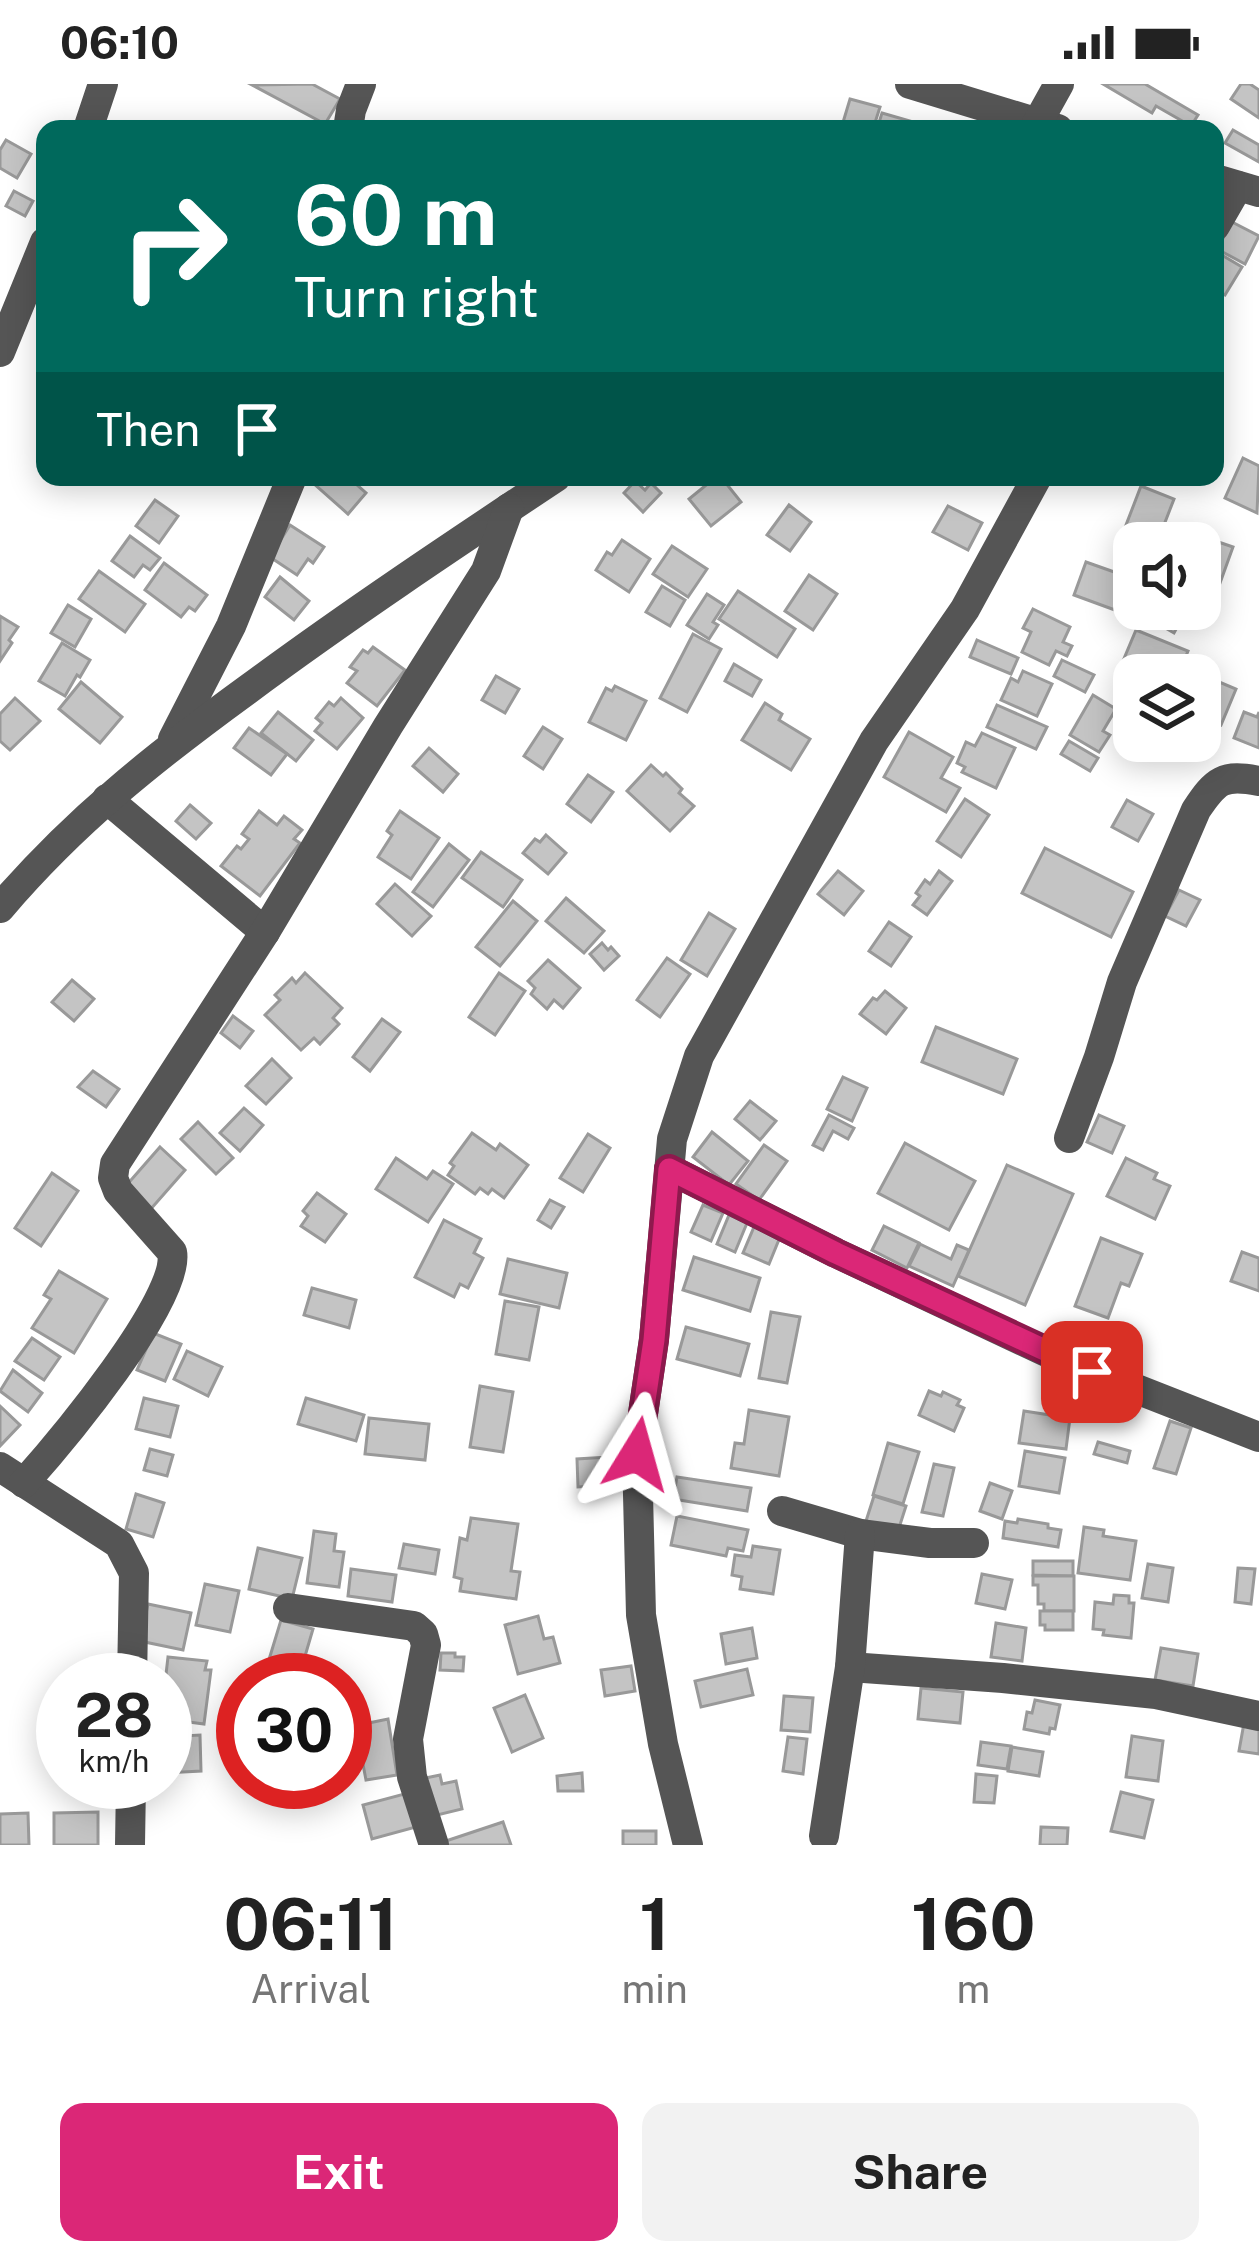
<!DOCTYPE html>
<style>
body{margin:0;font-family:"Public Sans",sans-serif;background:#f2f2f2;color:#222;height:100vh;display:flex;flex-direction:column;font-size:45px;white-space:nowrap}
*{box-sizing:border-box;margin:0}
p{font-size:39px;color:#767676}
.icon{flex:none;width:66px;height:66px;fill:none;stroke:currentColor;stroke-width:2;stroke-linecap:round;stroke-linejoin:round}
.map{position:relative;height:1761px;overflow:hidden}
.panel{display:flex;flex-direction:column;background:#fff;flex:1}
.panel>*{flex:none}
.guide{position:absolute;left:36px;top:36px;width:1188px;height:366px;border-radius:24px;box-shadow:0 6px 30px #0003;background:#00695c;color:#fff;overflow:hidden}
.tools{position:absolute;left:1113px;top:438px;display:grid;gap:24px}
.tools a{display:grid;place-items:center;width:108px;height:108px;border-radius:24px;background:#fff;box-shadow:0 6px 30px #0003;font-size:60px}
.speed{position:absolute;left:36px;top:1569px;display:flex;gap:24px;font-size:60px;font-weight:700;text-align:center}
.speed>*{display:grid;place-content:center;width:156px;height:156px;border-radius:50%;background:#fff;box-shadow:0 6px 30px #0003;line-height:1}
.speed small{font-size:30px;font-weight:400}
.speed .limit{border:18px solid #d22;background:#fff;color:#111}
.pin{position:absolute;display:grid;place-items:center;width:102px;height:102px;color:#fff;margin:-51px;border-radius:24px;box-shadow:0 6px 18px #0006}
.me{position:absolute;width:132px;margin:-66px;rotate:8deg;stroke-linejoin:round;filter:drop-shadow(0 0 9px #0008)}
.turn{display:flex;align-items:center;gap:42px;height:252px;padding:0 60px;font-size:54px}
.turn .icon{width:156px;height:156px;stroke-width:2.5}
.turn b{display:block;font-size:84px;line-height:102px}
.then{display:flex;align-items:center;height:114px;padding:0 60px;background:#0003;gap:24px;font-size:45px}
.eta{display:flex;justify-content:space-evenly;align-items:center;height:204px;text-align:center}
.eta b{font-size:72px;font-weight:700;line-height:84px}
.button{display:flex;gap:24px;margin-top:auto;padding:24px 60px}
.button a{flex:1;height:138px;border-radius:24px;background:#db2777;color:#fff;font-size:48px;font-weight:700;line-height:138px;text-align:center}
.button a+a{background:#f2f2f2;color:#222}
.status{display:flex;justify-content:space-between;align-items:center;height:84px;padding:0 60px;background:#fff;direction:ltr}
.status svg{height:33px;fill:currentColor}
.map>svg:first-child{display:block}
.building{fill:#c4c4c4;stroke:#999;stroke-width:3}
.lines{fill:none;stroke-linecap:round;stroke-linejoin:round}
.minor{stroke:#555;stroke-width:30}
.route-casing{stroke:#8e194d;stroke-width:30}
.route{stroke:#db2777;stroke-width:21}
</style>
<div class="status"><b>06:10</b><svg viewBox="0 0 49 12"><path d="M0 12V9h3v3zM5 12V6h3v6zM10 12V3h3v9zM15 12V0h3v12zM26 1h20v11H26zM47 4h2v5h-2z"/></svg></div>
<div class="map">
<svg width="1259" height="1761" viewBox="0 0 1259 1761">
<rect width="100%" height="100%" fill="#fff"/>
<g class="building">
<polygon points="312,0 340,15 325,40 252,1"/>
<polygon points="1103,0 1145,0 1198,31 1191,42 1156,22 1152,29"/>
<polygon points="1241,0 1250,0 1259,6 1259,34 1231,15"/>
<polygon points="850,15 880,23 873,45 841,45"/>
<polygon points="882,29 910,37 908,45 877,45"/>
<polygon points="1233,46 1259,61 1259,78 1225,59"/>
<polygon points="6,56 31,70 17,94 0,84 0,66"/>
<polygon points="14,107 33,117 25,132 6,122"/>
<polygon points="1232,138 1259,152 1245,180 1217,165"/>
<polygon points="1215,167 1242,183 1225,211 1215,205"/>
<polygon points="1243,374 1259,382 1257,429 1225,414"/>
<polygon points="316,393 348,393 366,409 348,430 312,398"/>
<polygon points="716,393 721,393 741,418 711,442 689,415"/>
<polygon points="635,397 645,406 651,399 661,409 643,428 624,409"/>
<polygon points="1141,402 1174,415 1157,459 1134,459 1134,474 1116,467"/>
<polygon points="155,416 178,432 159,459 136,442"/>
<polygon points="789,421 811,438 790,467 767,451"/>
<polygon points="948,422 982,439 968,466 933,448"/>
<polygon points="290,441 324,463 313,479 308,475 297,491 270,473"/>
<polygon points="130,452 160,474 150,486 143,481 134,493 112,477"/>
<polygon points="1201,452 1233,463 1220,499 1200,492 1198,459"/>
<polygon points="622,456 650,475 629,508 596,486 607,468 612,471"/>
<polygon points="672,462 707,485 688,513 653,490"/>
<polygon points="1086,478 1134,495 1123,529 1074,511"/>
<polygon points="164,479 207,511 195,527 189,523 181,533 145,506"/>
<polygon points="99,487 145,520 125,548 79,515"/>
<polygon points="809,491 837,510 813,546 785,527"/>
<polygon points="280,493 309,517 294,536 265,513"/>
<polygon points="662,502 685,516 670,542 646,528"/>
<polygon points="738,507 795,545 777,573 719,535"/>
<polygon points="707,510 724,521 713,538 718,541 709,555 687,541"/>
<polygon points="68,521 91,535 75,563 51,549"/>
<polygon points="1033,525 1070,543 1063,558 1072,562 1067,572 1056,567 1049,581 1022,568 1031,548 1023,544"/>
<polygon points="1153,525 1183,525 1186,527 1174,549 1148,534"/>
<polygon points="0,532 18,543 9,556 12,559 0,577"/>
<polygon points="1136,546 1188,567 1178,591 1157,591 1123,577"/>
<polygon points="693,550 721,565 687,628 660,614"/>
<polygon points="977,556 1018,574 1011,590 970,573"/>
<polygon points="62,559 90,576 80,593 77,591 65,612 39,597"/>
<polygon points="373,563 405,586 377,622 347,599 357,587 350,583 363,566 368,569"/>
<polygon points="1062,576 1094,591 1085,608 1054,592"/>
<polygon points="734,580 761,596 752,612 725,597"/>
<polygon points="1023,587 1052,600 1037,632 1001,616 1011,594 1018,598"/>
<polygon points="496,592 519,605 505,629 482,616"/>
<polygon points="1205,592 1236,605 1221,641 1200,633 1200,604"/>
<polygon points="81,598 122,633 100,659 59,625"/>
<polygon points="615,602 646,617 626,656 589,638 606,604 612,607"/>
<polygon points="1093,611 1116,625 1103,647 1110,651 1099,668 1070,651"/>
<polygon points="15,614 40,637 10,666 0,657 0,630"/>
<polygon points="341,614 363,634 337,665 315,647 322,639 316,634 329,618 334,622"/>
<polygon points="765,619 782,630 779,636 810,655 791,686 742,656"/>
<polygon points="997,621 1047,643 1036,665 987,643"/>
<polygon points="278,628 313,656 296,677 261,649"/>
<polygon points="1244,628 1257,633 1259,628 1259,664 1234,654"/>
<polygon points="543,643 562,655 543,685 524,672"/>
<polygon points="249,644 287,670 271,691 234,664"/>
<polygon points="909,648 953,673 941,694 960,704 946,728 884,693"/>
<polygon points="982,649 1015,664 996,704 962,688 965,683 957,679 966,658 975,662"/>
<polygon points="1069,657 1098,674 1090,687 1061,670"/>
<polygon points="429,664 458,690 443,708 413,682"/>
<polygon points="651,681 663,692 666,689 682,705 679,709 694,722 670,747 627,707"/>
<polygon points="588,691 613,708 591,738 567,720"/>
<polygon points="965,715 989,731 961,773 937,757"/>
<polygon points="1127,716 1153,730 1138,757 1112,743"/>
<polygon points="190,721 211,739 196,755 176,737"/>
<polygon points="259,727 277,741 284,732 302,746 294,755 300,759 260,812 221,782 237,762 241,765 249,755 242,750"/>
<polygon points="400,727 439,754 411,795 378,773 392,751 387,747"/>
<polygon points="546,751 566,769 548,790 523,769 535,755 540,758"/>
<polygon points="449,760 469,776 433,823 413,808"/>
<polygon points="1045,764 1133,808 1111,853 1022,809"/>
<polygon points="481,768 522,796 503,823 462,794"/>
<polygon points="838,787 863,807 844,831 818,810"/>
<polygon points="939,787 952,797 927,831 913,821 920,812 916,809 925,796 930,800"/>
<polygon points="395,800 431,832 412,852 377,820"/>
<polygon points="1179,806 1200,816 1186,842 1165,832"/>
<polygon points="566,814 604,847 584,869 546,837"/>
<polygon points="513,817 537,837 500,882 476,863"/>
<polygon points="709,829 735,845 707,892 681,876"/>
<polygon points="889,838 911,853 891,882 869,867"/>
<polygon points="602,859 608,866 611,863 619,872 604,886 590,870"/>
<polygon points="667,874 690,890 660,933 637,916"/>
<polygon points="548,876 580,904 563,924 554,916 547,925 531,910 535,904 528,897"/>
<polygon points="305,889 342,924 333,934 339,940 320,960 314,954 301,966 265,931 280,916 275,911 292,894 296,899"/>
<polygon points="499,889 525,907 495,951 469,933"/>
<polygon points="72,896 94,915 74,937 52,918"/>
<polygon points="885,907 906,924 886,950 860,930 873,914 877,916"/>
<polygon points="233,932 253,947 240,964 221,949"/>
<polygon points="382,935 400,948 370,987 353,973"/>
<polygon points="936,943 1017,975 1003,1010 922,978"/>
<polygon points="272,975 291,994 266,1020 246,1002"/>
<polygon points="93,987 119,1005 106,1023 78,1003"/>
<polygon points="843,993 867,1004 852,1037 827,1025"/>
<polygon points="750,1017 776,1037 760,1056 735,1035"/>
<polygon points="244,1024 263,1041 240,1067 220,1049"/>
<polygon points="829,1031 854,1044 848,1055 833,1047 823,1066 813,1061"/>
<polygon points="1099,1031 1124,1042 1112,1069 1087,1058"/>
<polygon points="198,1038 233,1074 216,1090 181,1055"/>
<polygon points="712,1048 748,1077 729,1101 693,1073"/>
<polygon points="472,1049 496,1066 500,1060 528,1081 504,1114 492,1105 488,1110 480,1104 475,1110 448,1091 454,1082 450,1079"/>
<polygon points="588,1050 610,1064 583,1108 560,1094"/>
<polygon points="905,1059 975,1097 949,1146 878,1109"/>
<polygon points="764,1061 787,1077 759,1116 736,1100"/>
<polygon points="160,1063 185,1086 150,1126 124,1104"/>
<polygon points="396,1074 427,1095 433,1087 453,1100 428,1138 376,1105"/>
<polygon points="1126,1074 1157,1089 1154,1095 1170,1102 1155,1135 1107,1112"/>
<polygon points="1007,1081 1073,1110 1025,1221 958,1192"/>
<polygon points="52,1089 78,1107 41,1162 15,1144"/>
<polygon points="317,1109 346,1130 325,1158 301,1142 308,1132 303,1127"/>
<polygon points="550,1116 564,1123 551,1144 538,1136"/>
<polygon points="703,1121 723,1129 711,1157 691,1148"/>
<polygon points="729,1131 747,1139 735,1168 717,1160"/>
<polygon points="444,1136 481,1155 474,1169 483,1174 468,1204 460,1200 454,1213 415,1193"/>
<polygon points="884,1142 919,1159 907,1184 872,1166"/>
<polygon points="754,1143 780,1153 769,1180 743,1169"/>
<polygon points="1101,1154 1142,1170 1129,1202 1121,1199 1108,1234 1075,1222"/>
<polygon points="920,1160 951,1175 957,1161 969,1166 953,1202 909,1182"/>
<polygon points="1242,1168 1259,1174 1259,1207 1231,1197"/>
<polygon points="694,1173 760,1194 750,1227 683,1206"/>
<polygon points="508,1175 567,1189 559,1224 500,1210"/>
<polygon points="59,1187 107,1215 74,1269 32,1244 51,1215 44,1211"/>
<polygon points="312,1204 356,1216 349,1244 304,1231"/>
<polygon points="505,1217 539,1223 529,1276 496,1270"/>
<polygon points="771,1228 800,1233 787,1299 759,1294"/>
<polygon points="686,1243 749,1260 740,1292 677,1275"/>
<polygon points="143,1245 181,1260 165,1297 137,1286 148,1261"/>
<polygon points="32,1254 60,1273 44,1296 15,1277"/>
<polygon points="187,1267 222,1283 208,1312 174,1295"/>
<polygon points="13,1286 42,1309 28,1328 0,1307"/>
<polygon points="480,1302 513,1308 503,1368 470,1363"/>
<polygon points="929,1307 941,1312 943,1308 960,1316 957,1321 964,1324 954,1347 919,1331"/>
<polygon points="144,1314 178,1322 170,1353 136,1345"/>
<polygon points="306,1314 364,1331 356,1357 298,1340"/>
<polygon points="0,1322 20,1341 0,1362"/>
<polygon points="1052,1323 1071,1326 1066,1365 1019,1359 1024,1327 1050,1331"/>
<polygon points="749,1326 789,1333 779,1392 731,1384 735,1359 744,1360"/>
<polygon points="369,1334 429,1340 425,1376 365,1370"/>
<polygon points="1170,1337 1191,1344 1176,1390 1154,1384"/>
<polygon points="1098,1358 1130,1367 1127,1379 1094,1370"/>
<polygon points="888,1359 919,1368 903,1420 873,1411"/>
<polygon points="150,1365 173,1371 167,1392 144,1386"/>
<polygon points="1025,1367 1065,1374 1059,1409 1019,1402"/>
<polygon points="608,1373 610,1401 578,1403 577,1375"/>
<polygon points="934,1380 954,1384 943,1432 922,1428"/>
<polygon points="677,1393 751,1404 747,1427 673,1415"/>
<polygon points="990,1399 1012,1407 1002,1435 980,1427"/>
<polygon points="136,1410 164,1419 153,1453 126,1445"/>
<polygon points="874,1412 906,1422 898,1447 866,1437"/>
<polygon points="677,1432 748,1446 743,1467 728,1464 726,1472 671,1461"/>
<polygon points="471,1434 518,1440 511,1487 520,1488 516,1515 460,1507 462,1495 454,1493 460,1454 467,1456"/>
<polygon points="1018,1435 1048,1440 1048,1444 1061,1446 1058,1463 1003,1454 1005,1437 1017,1439"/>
<polygon points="1084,1443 1104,1446 1103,1452 1136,1457 1130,1496 1078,1489"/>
<polygon points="314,1447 336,1450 334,1467 344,1468 339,1503 307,1499"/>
<polygon points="404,1460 439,1466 435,1490 399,1484"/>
<polygon points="753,1462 780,1466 773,1510 740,1505 742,1493 732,1491 735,1471 751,1473"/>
<polygon points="258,1464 302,1474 292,1515 249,1505"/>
<polygon points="1033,1477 1073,1477 1073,1492 1033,1491"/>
<polygon points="1148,1480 1173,1484 1168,1518 1142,1514"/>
<polygon points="1238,1484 1255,1485 1251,1520 1235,1518"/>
<polygon points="351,1485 396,1491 392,1518 348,1512"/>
<polygon points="982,1490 1012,1496 1005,1525 976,1519"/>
<polygon points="1033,1492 1074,1492 1074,1527 1044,1527 1044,1520 1038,1520 1038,1501 1033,1501"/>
<polygon points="205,1500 239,1507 230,1548 196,1541"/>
<polygon points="1114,1511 1129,1512 1129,1519 1134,1519 1131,1554 1103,1551 1104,1546 1093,1545 1095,1518 1113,1520"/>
<polygon points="148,1520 191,1529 183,1566 140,1557"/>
<polygon points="1040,1527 1073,1527 1073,1546 1045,1546 1045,1541 1040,1541"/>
<polygon points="538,1532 544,1555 553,1553 560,1579 518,1590 505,1541"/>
<polygon points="281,1536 313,1545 298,1596 278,1596 264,1592"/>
<polygon points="996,1539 1026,1544 1022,1577 991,1573"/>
<polygon points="752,1544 757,1574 726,1580 721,1550"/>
<polygon points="1161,1564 1198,1570 1193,1602 1155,1596"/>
<polygon points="441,1569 455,1569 455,1573 464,1573 463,1587 440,1586"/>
<polygon points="168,1573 207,1577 205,1586 211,1586 204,1640 166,1635 170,1600 165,1599"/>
<polygon points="631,1582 635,1607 605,1612 601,1586"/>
<polygon points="747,1585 753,1611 701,1623 695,1597"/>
<polygon points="921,1604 963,1608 960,1639 918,1635"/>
<polygon points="525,1611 543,1654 512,1668 494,1624"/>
<polygon points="784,1612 813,1614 810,1648 781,1646"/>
<polygon points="1035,1616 1060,1621 1055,1645 1050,1644 1049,1650 1024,1645 1027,1628 1032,1629"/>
<polygon points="388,1635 397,1691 366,1696 357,1649 366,1648 364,1640"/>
<polygon points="1244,1639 1259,1641 1259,1670 1239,1667"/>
<polygon points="200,1651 201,1687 165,1689 165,1653"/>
<polygon points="1132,1652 1163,1657 1158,1697 1126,1693"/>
<polygon points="788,1653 807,1655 803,1690 783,1687"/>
<polygon points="981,1658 1011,1662 1007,1685 978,1681"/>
<polygon points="1012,1663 1043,1668 1039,1692 1008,1687"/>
<polygon points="582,1689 583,1707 558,1707 557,1692"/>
<polygon points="976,1690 997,1692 994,1719 974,1718"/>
<polygon points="440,1691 442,1700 456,1697 462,1725 429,1733 421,1695"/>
<polygon points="1121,1708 1153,1716 1144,1754 1111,1747"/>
<polygon points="408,1709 416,1743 372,1755 363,1721"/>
<polygon points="98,1728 98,1761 54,1761 54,1729"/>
<polygon points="28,1729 29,1761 0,1761 0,1730"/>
<polygon points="503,1738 511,1761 438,1761 437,1760"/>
<polygon points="1041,1743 1068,1744 1067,1761 1040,1761"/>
<rect x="623" y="1747" width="33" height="14"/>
</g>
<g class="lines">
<g class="minor">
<polyline points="910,0 1058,45"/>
<polyline points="88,45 103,0"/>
<polyline points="348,45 351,26 361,0"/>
<polyline points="1034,45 1059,0"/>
<polyline points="1215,95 1259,108"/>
<polyline points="1215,142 1238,102"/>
<polyline points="0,268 45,158"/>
<polyline points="173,655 231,542 292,393"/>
<polyline points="107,715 265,848"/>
<path d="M0,824C74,737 155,673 247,606C347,532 452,462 556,393"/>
<path d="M1069,1054L1099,973L1122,898L1196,726C1216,696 1223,690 1259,697"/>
<polyline points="669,1085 836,1169 1070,1279 1259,1353"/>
<polyline points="0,1383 119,1460 134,1489 132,1596"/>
<path d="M24,1399C58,1361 182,1214 172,1168L118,1107L113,1094L115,1080L265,848L388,642L486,487L509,424"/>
<polyline points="782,1427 860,1450 930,1459 974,1459"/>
<polyline points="288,1524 414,1542 423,1550 426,1561 408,1655 412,1693 434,1761"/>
<polyline points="850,1583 1003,1594 1156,1610 1259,1632"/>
<polyline points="824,1752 850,1583 860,1450"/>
<polyline points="130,1761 131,1698"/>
<polyline points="688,1761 663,1660 641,1531 637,1370 654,1255 672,1055 699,972 874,657 965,525 1037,393"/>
</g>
</g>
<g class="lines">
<defs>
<polyline id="route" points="637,1370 654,1256 669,1085 836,1169 1092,1288"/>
</defs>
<use href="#route" class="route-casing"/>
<use href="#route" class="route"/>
</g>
</svg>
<div class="tools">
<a><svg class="icon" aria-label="sound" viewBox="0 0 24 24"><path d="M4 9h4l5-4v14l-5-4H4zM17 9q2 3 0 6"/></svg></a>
<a><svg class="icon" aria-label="layers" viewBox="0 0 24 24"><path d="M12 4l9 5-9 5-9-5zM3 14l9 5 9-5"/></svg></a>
</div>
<div class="speed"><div>28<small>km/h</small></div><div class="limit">30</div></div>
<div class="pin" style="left:1092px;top:1288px;background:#d93025"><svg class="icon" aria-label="arrive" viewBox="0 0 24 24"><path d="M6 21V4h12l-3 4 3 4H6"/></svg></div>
<svg class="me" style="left:637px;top:1370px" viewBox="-20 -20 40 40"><path d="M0-17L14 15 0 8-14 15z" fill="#db2777" stroke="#fff" stroke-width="4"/></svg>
<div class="guide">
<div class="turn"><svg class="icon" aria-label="right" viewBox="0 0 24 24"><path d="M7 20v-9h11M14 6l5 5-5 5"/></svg><div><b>60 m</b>Turn right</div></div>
<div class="then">Then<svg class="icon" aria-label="arrive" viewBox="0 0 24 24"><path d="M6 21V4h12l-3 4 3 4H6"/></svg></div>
</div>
</div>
<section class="panel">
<div class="eta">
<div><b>06:11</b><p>Arrival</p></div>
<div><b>1</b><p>min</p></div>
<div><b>160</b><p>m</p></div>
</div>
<div class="button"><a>Exit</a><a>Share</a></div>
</section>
